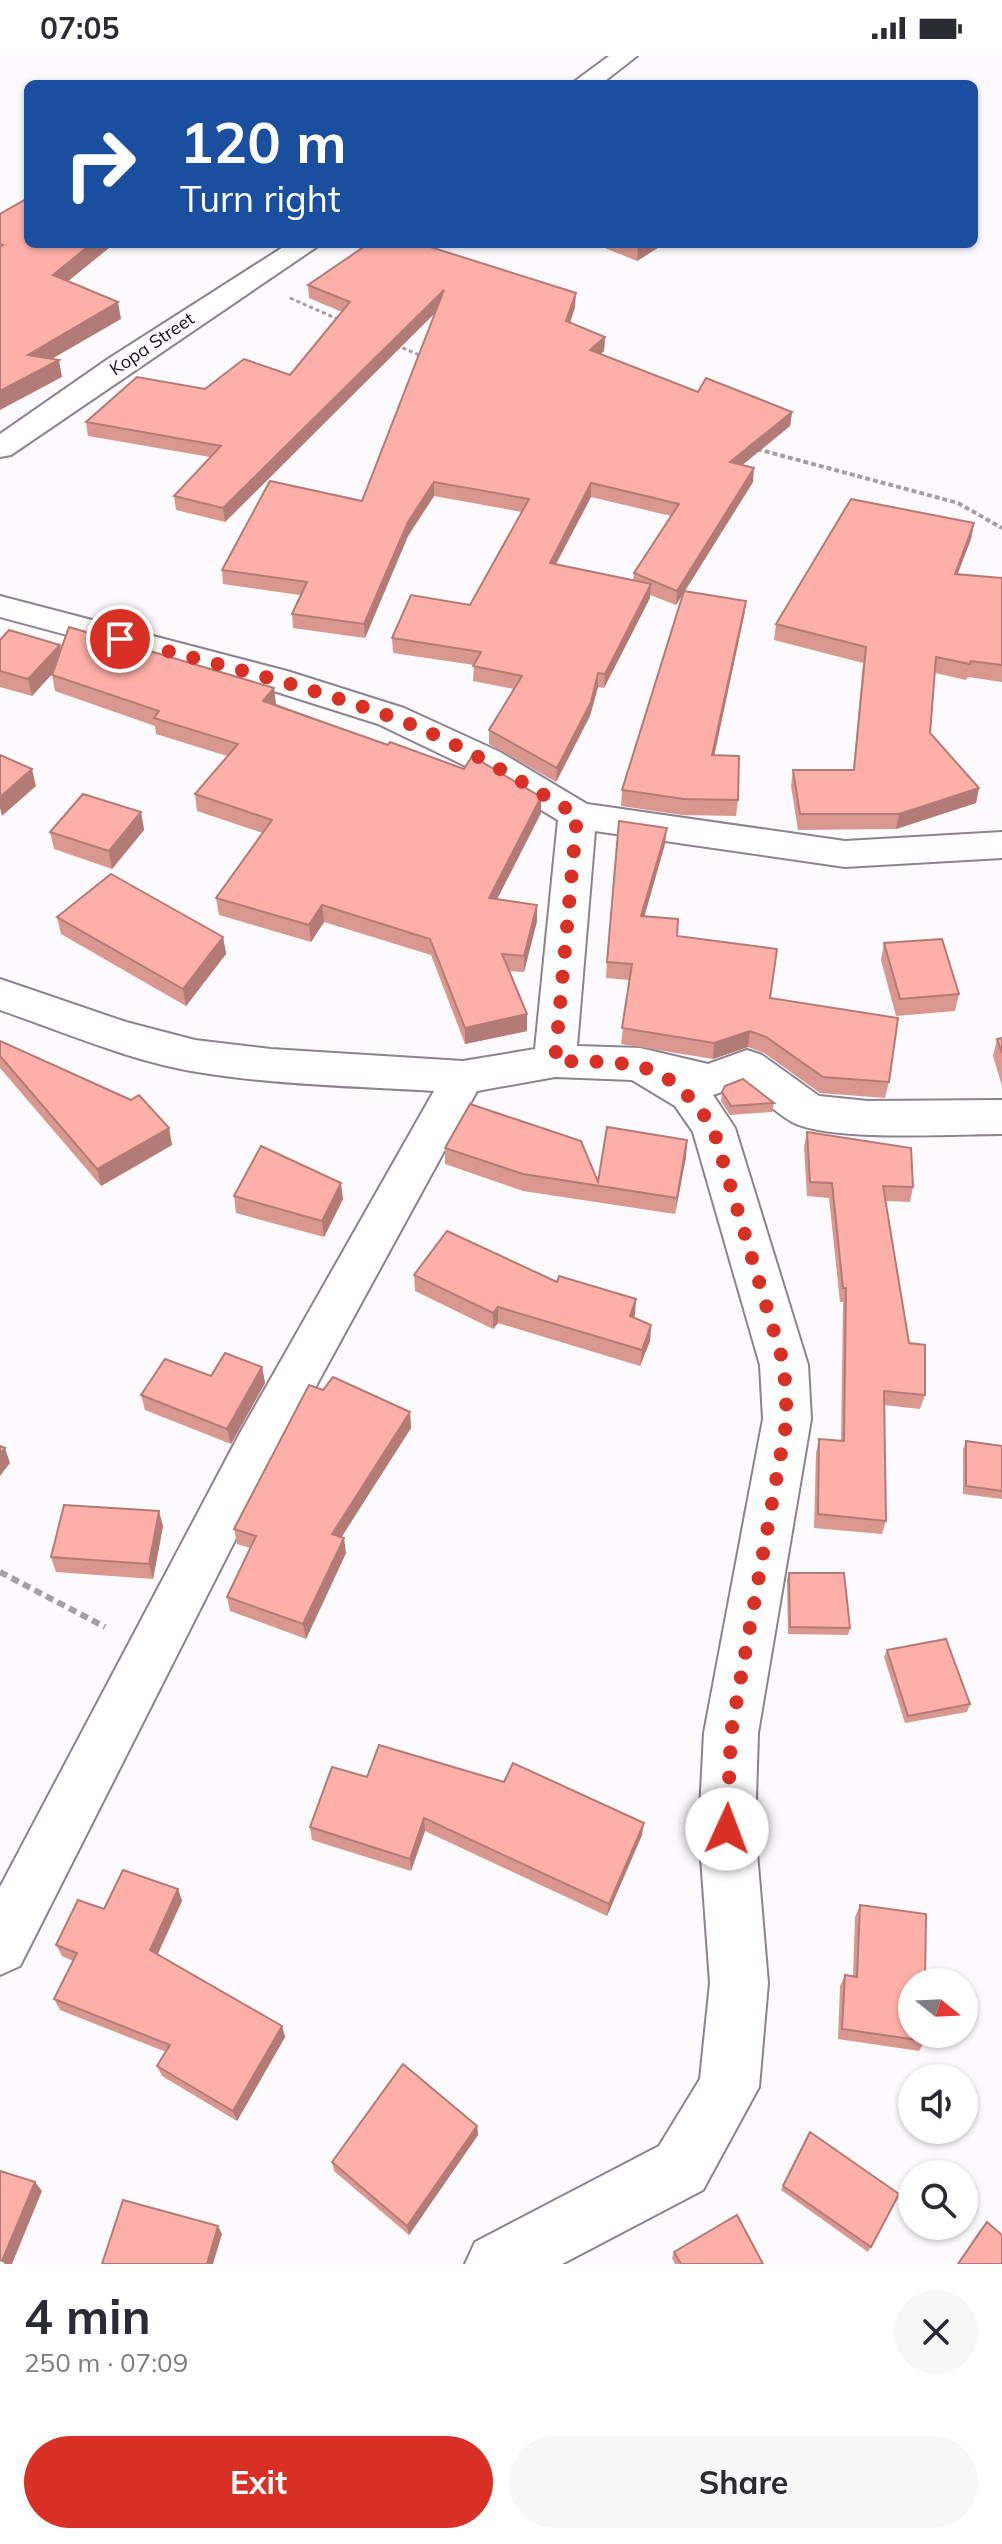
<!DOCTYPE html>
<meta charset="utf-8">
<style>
body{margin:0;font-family:Mulish,sans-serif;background:#f7f7f7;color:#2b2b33;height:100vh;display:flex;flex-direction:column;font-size:30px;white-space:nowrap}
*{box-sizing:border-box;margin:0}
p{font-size:26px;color:#7c7c81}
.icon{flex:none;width:44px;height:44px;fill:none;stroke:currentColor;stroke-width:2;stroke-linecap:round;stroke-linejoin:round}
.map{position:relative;height:2208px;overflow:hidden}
.panel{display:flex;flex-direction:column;background:#fff;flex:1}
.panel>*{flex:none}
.top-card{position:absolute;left:24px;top:24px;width:954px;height:168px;border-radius:12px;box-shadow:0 2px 6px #0004;background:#1a4fa0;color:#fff;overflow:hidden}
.needle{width:52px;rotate:108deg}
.tools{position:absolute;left:898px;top:1912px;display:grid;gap:16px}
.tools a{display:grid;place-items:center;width:80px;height:80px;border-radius:50%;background:#fff;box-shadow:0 2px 6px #0004;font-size:40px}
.pin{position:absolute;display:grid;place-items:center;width:68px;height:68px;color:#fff;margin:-34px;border:4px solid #fff;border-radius:50%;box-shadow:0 2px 8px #0007}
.me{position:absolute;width:88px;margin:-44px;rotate:2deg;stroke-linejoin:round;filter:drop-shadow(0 0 6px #0008)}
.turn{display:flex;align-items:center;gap:28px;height:168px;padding:0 24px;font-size:36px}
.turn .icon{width:104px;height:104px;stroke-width:2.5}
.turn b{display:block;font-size:56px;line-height:68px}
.round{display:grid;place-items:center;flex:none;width:84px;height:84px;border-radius:42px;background:#f7f7f7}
.summary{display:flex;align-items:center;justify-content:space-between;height:136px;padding:0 24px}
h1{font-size:48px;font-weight:700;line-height:60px}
.button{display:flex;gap:16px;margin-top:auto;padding:16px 24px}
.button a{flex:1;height:92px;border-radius:48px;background:#d93025;color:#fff;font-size:32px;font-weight:700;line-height:92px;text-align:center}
.button a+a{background:#f7f7f7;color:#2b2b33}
.status{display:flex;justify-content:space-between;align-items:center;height:56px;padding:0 40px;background:#fff;direction:ltr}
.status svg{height:22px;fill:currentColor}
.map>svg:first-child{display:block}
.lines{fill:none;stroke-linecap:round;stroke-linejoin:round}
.minor-casing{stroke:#8c8290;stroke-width:4}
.path-far2{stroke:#a2a0a3;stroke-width:3;stroke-dasharray:4 3;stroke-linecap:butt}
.path-far1{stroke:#a2a0a3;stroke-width:4;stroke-dasharray:5 3;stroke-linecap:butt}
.path{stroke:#a2a0a3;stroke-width:6;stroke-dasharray:8 5;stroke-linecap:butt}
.minor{fill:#fff;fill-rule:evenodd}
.wall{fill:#da9790;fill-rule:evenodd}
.shaded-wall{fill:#b27b76}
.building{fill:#feb0a8;stroke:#b27b76;stroke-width:2}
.route{stroke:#d93025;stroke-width:14;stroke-dasharray:0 25.2}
.labels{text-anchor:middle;stroke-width:6;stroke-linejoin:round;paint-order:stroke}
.far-street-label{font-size:18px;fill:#151216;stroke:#fcfafd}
</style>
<div class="status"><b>07:05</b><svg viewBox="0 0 49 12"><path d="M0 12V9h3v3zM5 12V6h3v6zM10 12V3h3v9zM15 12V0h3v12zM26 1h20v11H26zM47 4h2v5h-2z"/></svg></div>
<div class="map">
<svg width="1002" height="2208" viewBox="0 0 1002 2208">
<rect width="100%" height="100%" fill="#fcfafd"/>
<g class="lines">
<defs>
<g id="minor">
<polygon points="609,0 637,0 601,28 571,28"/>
<polygon points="288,188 321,188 11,399 0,401 0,378 108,303"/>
<path d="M0,540L287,615L404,652L500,696L587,748L845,785L1002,776V802L845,811L595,775L577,990L640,992L708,1008L747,994L762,999L819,1040L868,1045L1002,1044V1078C956,1078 829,1086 792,1066C775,1056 759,1041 742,1029L713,1039L735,1072L808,1309L811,1363L758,1677L755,1773L768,1927L759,2031L703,2134L562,2208H465L475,2186L659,2090L700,2023L710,1927L699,1773L704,1677L763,1363L760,1309L693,1076L675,1050L632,1024L555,1021L477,1035L274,1407L20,1910L0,1919V1831L240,1377L434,1035C355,1030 275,1029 197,1016C130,1005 64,976 0,954V923L126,966L195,984L271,993L463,1005L535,993L558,764L474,714L378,668L261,631L0,561Z"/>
</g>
</defs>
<use href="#minor" class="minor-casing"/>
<g class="path-far2">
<polyline points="290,242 340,264"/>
<polyline points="396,289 424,301"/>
</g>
<polyline class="path-far1" points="757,393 958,447 1002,472"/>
<polyline class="path" points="0,1516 105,1571"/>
<use href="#minor" class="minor"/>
</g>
<g class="wall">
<polygon points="595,188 664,188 637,205"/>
<path d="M308,229L575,251L570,267L605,281L604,295L600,298L698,336L792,356L790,370L742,409L753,426L685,535L746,545L744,560L714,699L738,744L736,760L682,759L621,750L622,734L683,538L676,549L650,539V542L604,632L598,631L590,660L556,726L489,688V674L514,633L473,625L474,609L393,597L392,582L470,549L522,456L434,440L408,480L365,582L293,572L292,558L300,539L223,528L222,514L362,445L435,257L225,466L176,454L174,440L210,401L88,380L86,366L205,333L290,319L342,256L309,242ZM591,441L671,460L634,517L633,524L556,508Z"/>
<polygon points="974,467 971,483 957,518 1002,522 1002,626 968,621 966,624 935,617 930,677 979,732 976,747 896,773 798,774 791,730 793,714 853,714 863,607 774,584 776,568"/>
<polygon points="0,584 61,594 276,648 388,689 541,741 541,757 497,843 537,865 524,916 509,915 527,958 527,975 465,988 431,899 324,866 311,886 219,859 216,842 263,777 197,755 195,738 227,700 156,678 155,670 55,635 52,618 32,640 0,631"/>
<polygon points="141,756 144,774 112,813 54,793 50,776"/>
<polygon points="665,788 644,860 770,942 889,1026 885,1042 820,1037 764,997 748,991 713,1003 621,988 629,924 606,922 607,906"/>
<polygon points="57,861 223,881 226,898 186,950 61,878"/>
<polygon points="884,887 959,938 955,955 896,960 881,904"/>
<polygon points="1002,982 1002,1030 993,1000 997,983"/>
<polygon points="0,985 169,1072 172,1089 101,1130 0,1012"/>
<polygon points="722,1036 774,1047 772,1056 730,1059 721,1045"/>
<polygon points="807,1076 913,1131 910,1146 886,1145 909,1287 925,1339 920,1353 884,1349 886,1465 882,1478 814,1472 816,1397 819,1383 841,1385 843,1246 840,1246 829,1142 807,1140 804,1091"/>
<polygon points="445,1092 598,1126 686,1101 675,1158 523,1135 445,1108"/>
<polygon points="234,1140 343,1143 324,1181 236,1157"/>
<polygon points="414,1219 557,1226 635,1259 634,1261 651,1269 650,1285 640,1310 498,1267 493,1273 415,1235"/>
<polygon points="262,1311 265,1327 231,1388 145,1354 141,1339 211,1320"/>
<polygon points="323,1334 410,1356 411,1372 341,1481 346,1497 306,1583 230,1555 227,1541 250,1492 237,1488 234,1473"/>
<polygon points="966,1385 1002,1390 1002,1443 963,1438 963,1393"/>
<polygon points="163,1470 153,1523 56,1516 51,1501"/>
<polygon points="789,1517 850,1572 848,1579 788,1578 787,1524"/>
<polygon points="887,1594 970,1648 967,1656 905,1667 884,1601"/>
<polygon points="367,1721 642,1779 607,1860 425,1775 411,1815 312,1784 310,1771"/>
<polygon points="178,1833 182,1845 158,1898 282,1970 285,1981 237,2065 162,2020 157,2010 166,1996 60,1954 54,1943 73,1905 62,1900 56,1889 104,1853"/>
<polygon points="860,1849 925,1985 919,1995 838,1983 840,1930 845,1919 853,1920 855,1861"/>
<polygon points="477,2070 478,2079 409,2179 334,2115 332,2106"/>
<polygon points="810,2076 871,2191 868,2196 781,2134"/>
<polygon points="987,2166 1002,2208 957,2208 980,2174"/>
<polygon points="674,2196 763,2208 675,2208 672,2202"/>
</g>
<g class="shaded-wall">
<polygon points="91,188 114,188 56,235 53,219"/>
<polygon points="640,188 664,188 637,205 638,189"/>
<polygon points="444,234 444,248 225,466 223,452"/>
<polygon points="576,237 575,251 566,279 566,265"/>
<polygon points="118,246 121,263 31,315 28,299"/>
<polygon points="605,281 604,295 590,308 590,294"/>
<polygon points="59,304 62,321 0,354 0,335"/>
<polygon points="792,356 790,370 729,420 730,406"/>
<polygon points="754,412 753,426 676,549 677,535"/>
<polygon points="434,426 434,440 408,480 365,582 364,568 408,466"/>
<polygon points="591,427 591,441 549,521 550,507"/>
<polygon points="974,467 971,483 952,533 955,518"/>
<polygon points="651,528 650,542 604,632 605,618"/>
<polygon points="746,545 744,560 711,715 712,699"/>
<polygon points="60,589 63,606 32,640 28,623"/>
<polygon points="598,617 598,631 590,660 556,726 557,712"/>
<polygon points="274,632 276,648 265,661 263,645"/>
<polygon points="32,713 36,730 2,760 0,752 0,741"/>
<polygon points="979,732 976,747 896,773 899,758"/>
<polygon points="541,741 541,757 489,859 489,842"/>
<polygon points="141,756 144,774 112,813 109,795"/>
<polygon points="667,772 665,788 640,876 641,860"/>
<polygon points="322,849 324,866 311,886 309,869"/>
<polygon points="537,849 537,865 524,916 524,900"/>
<polygon points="223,881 226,898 186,950 183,933"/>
<polygon points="527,958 527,975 465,988 465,972"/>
<polygon points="750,975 748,991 713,1003 714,987"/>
<polygon points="169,1072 172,1089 101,1130 97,1113"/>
<polygon points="687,1084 686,1101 675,1158 677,1142"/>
<polygon points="341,1127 343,1143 324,1181 322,1165"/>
<polygon points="636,1243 635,1259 628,1275 630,1260"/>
<polygon points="498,1251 498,1267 493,1273 493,1257"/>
<polygon points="651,1269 650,1285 640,1310 642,1294"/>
<polygon points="262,1311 265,1327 231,1388 227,1373"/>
<polygon points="410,1356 411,1372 334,1493 332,1478"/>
<polygon points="5,1392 10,1407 0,1420 0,1398"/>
<polygon points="159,1455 163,1470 153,1523 149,1508"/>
<polygon points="344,1482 346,1497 306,1583 303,1568"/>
<polygon points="424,1762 425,1775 411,1815 410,1803"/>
<polygon points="644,1767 642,1779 607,1860 609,1848"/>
<polygon points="178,1833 182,1845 154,1905 150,1894"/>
<polygon points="282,1970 285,1981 237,2065 233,2055"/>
<polygon points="477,2070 478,2079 409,2179 407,2170"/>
<polygon points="35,2126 42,2135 12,2208 5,2208 2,2205"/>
<polygon points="218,2170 222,2178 213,2208 207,2208"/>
</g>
<g class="building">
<polygon points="28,142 28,188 91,188 53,219 118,246 28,299 59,304 0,335 0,191 3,189 0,188 0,158"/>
<polygon points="368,188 421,188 576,237 566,265 605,281 590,294 698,336 706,322 792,356 730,406 754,412 677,535 634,517 679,448 591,427 550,507 651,528 605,618 598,617 591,646 557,712 489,674 522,620 473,610 481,596 392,582 411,539 470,549 529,443 434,426 408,466 364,568 292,558 307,526 222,514 270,425 362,445 444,234 223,452 174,440 221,390 86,366 137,321 205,333 244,303 290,319 350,246 308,229"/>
<polygon points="851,443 974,467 955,518 1002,522 1002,609 971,605 970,608 936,601 930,677 979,732 899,758 800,758 793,714 854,714 866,591 776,568"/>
<polygon points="684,535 746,545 712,699 739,700 738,744 684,743 622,734"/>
<polygon points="69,571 274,632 263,645 388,689 390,686 464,713 472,700 541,741 489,842 537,849 524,900 502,898 527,958 465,972 430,883 322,849 309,869 216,842 272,764 195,738 238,688 154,662 159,655 52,619"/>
<polygon points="9,574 60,589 28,623 0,615 0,584"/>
<polygon points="0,699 32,713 0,741"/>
<polygon points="83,738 141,756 109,795 50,776"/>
<polygon points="619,765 667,772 641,860 678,863 677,880 777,893 770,942 898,962 889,1026 823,1021 766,981 750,975 714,987 622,972 632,908 607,906"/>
<polygon points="111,818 223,881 183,933 57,861"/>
<polygon points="942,883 959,938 900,943 884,887"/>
<polygon points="1002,982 1002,997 997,983"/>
<polygon points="0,985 131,1044 139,1039 169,1072 97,1113 0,1000"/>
<polygon points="743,1023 774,1047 731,1050 722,1036 725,1030"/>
<polygon points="470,1048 581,1085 598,1126 607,1071 687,1084 677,1142 523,1118 445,1092"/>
<polygon points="807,1076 911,1092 913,1131 883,1130 909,1287 925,1289 925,1339 884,1335 886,1465 818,1458 819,1383 844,1385 846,1232 843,1232 832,1127 810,1126"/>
<polygon points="261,1090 341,1127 322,1165 234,1140"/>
<polygon points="447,1175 557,1226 559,1220 636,1243 630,1260 651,1269 642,1294 498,1251 493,1257 414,1219"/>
<polygon points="225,1297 262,1311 227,1373 141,1339 165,1303 211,1320"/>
<polygon points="333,1321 410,1356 332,1478 344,1482 303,1568 227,1541 256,1480 234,1473 309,1329 323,1334"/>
<polygon points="966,1385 1002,1390 1002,1435 966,1430"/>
<polygon points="0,1390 5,1392 0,1398"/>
<polygon points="64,1449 159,1455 149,1508 51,1501"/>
<polygon points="789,1517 844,1517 850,1572 790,1571"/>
<polygon points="946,1583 970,1648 908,1660 887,1594"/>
<polygon points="379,1689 504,1726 513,1707 644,1767 609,1848 424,1762 410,1803 310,1771 332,1711 367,1721"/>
<polygon points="123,1814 178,1833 150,1894 282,1970 233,2055 157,2010 170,1989 54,1943 77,1897 56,1889 78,1844 104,1853"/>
<polygon points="860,1849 926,1858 925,1926 912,1926 912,1978 925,1978 925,1985 842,1973 845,1919 857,1921"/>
<polygon points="403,2008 477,2070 407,2170 332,2106"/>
<polygon points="810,2076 899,2138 871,2191 783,2130"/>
<polygon points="0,2115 35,2126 2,2205 0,2204"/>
<polygon points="123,2144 218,2170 207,2208 102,2208"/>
<polygon points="737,2159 763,2208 681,2208 674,2196"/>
<polygon points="987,2166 1002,2179 1002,2208 958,2208"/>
</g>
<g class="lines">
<path class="route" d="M120,583C210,606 301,628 389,660C456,684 517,723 577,759L555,1005C633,1007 665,1000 713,1072L784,1309L787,1363L731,1677L727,1773"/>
</g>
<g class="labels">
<g class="far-street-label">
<text transform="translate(152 288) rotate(-34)" y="6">Kopa Street</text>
</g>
</g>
</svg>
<div class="tools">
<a><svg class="needle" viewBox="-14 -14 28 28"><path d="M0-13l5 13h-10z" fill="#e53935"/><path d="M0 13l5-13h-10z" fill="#7c7c81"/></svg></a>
<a><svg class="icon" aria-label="sound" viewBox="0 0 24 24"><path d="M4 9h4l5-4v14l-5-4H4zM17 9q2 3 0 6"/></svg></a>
<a><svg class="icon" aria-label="search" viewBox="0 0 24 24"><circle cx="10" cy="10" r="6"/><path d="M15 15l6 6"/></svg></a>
</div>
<div class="pin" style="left:120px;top:583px;background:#d93025"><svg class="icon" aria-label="arrive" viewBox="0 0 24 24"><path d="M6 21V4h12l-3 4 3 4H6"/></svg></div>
<svg class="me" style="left:727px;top:1773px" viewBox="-20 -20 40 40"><circle r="19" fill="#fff"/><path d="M0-13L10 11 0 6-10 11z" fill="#d93025"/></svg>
<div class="top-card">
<div class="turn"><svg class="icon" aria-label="right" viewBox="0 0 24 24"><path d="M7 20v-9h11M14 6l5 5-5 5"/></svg><div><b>120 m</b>Turn right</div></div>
</div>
</div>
<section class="panel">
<div class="summary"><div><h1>4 min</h1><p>250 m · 07:09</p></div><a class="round"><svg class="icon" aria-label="close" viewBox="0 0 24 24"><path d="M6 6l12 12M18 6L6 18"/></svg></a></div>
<div class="button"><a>Exit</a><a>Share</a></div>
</section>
